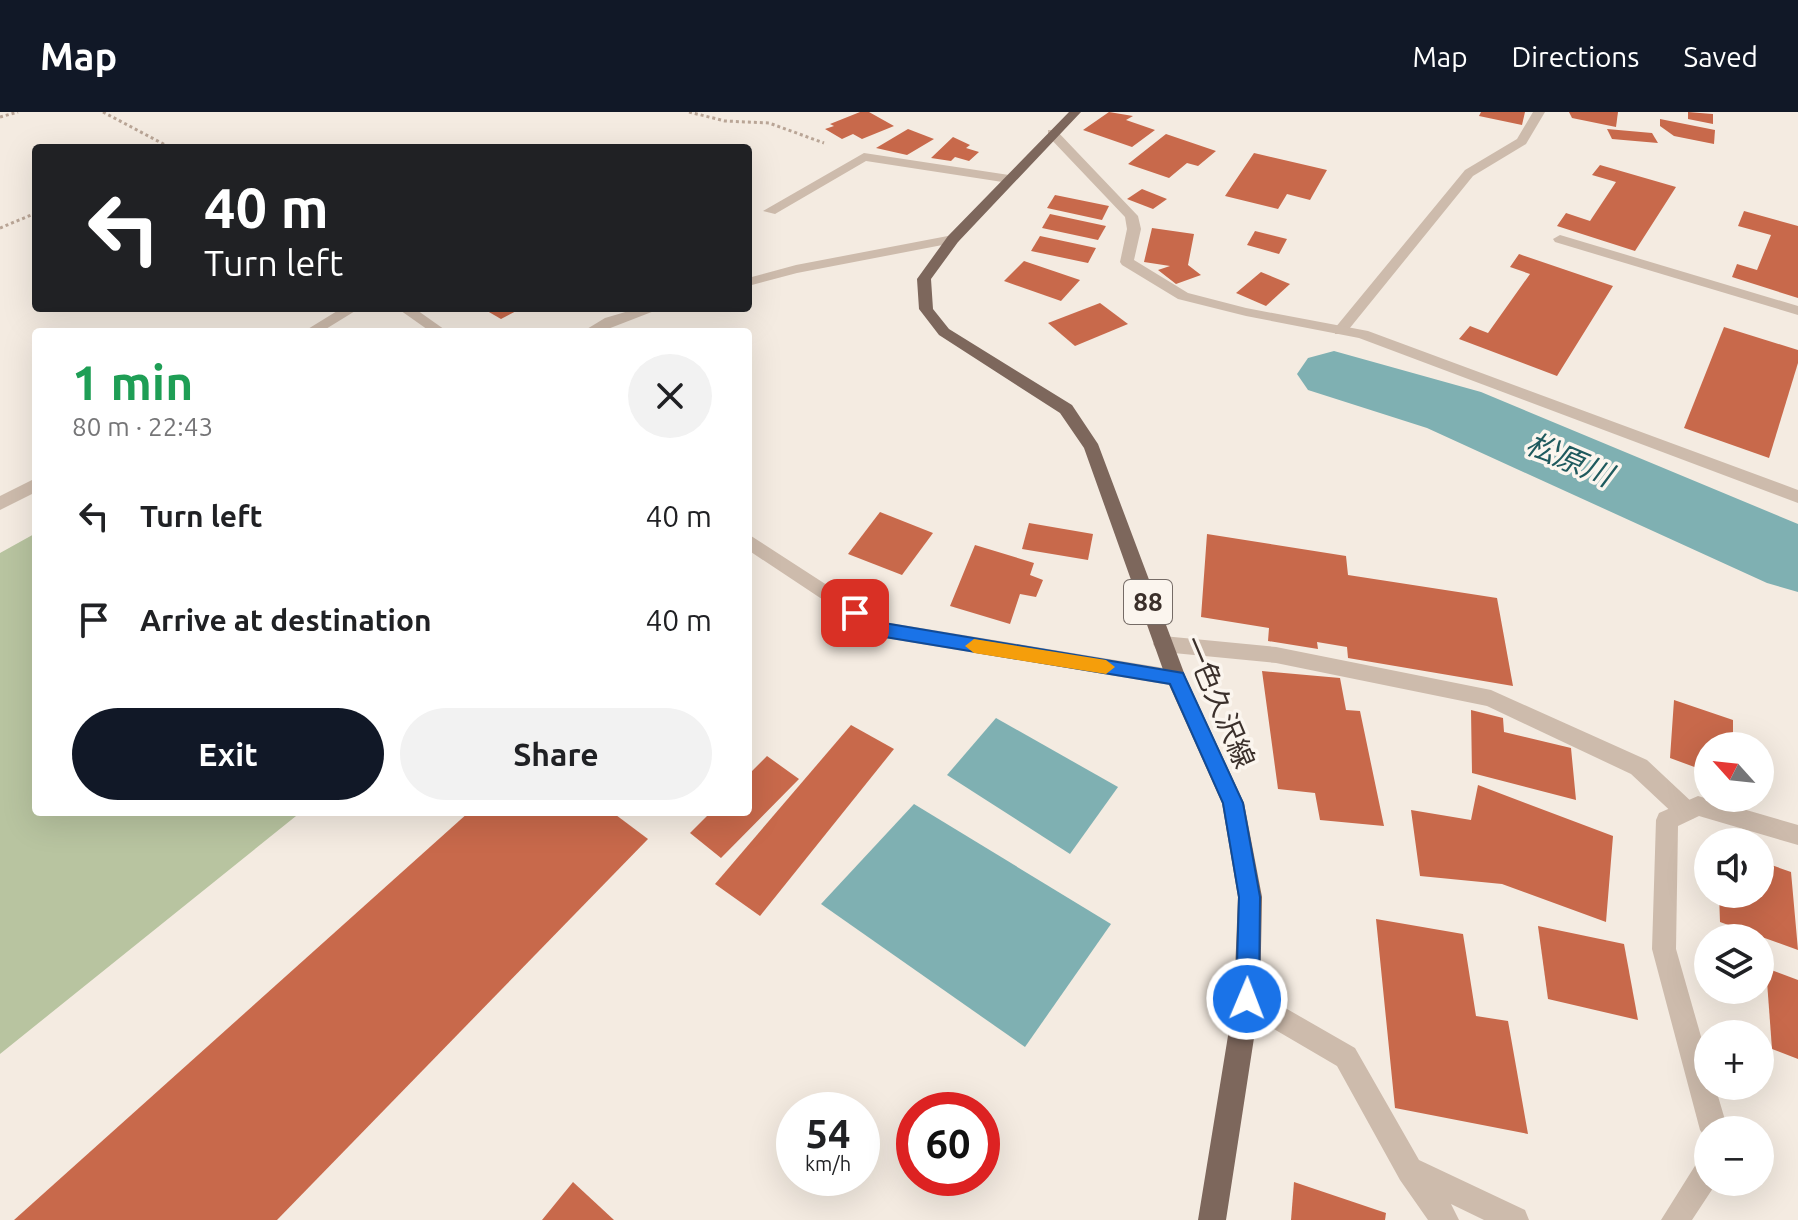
<!DOCTYPE html>
<meta charset="utf-8">
<style>
body{margin:0;font-family:Ubuntu,"Noto Sans JP",sans-serif;background:#f2f2f2;color:#202124;height:100vh;display:flex;flex-direction:column;font-size:30px;white-space:nowrap}
*{box-sizing:border-box;margin:0}
p{font-size:26px;color:#757577}
.icon{flex:none;width:44px;height:44px;fill:none;stroke:currentColor;stroke-width:2;stroke-linecap:round;stroke-linejoin:round}
.map{position:relative;flex:1;overflow:hidden}
.panel{position:absolute;left:32px;top:216px;width:720px;height:488px;display:flex;flex-direction:column;background:#fff;border-radius:8px;box-shadow:0 8px 32px #0002}
.panel>*{flex:none}
.top-card{position:absolute;left:32px;top:32px;width:720px;height:168px;border-radius:8px;box-shadow:0 8px 32px #0002;background:#202124;color:#fff;overflow:hidden}
.needle{width:52px;rotate:297deg}
.controls{position:absolute;left:1694px;top:620px;display:grid;gap:16px}
.controls a{display:grid;place-items:center;width:80px;height:80px;border-radius:50%;background:#fff;box-shadow:0 8px 32px #0002;font-size:40px}
.speed{position:absolute;left:776px;top:980px;display:flex;gap:16px;font-size:40px;font-weight:700;text-align:center}
.speed>*{display:grid;place-content:center;width:104px;height:104px;border-radius:50%;background:#fff;box-shadow:0 8px 32px #0002;line-height:1}
.speed small{font-size:20px;font-weight:400}
.speed .limit{border:12px solid #d22;background:#fff;color:#111}
.pin{position:absolute;display:grid;place-items:center;width:68px;height:68px;color:#fff;margin:-34px;border-radius:16px;box-shadow:0 4px 12px #0006}
.me{position:absolute;width:88px;margin:-44px;rotate:1deg;stroke-linejoin:round;filter:drop-shadow(0 0 6px #0008)}
.turn{display:flex;align-items:center;gap:28px;height:168px;padding:0 40px;font-size:36px}
.turn .icon{width:104px;height:104px;stroke-width:2.5}
.turn b{display:block;font-size:56px;line-height:68px}
.round{display:grid;place-items:center;flex:none;width:84px;height:84px;border-radius:42px;background:#f2f2f2}
.head{display:flex;align-items:center;justify-content:space-between;height:136px;padding:0 40px}
h1{font-size:48px;font-weight:700;line-height:60px;color:#1e9e55}
.action{display:flex;gap:16px;margin-top:auto;padding:16px 40px}
.action a{flex:1;height:92px;border-radius:48px;background:#111827;color:#fff;font-size:32px;font-weight:700;line-height:92px;text-align:center}
.action a+a{background:#f2f2f2;color:#202124}
ul{padding:0;list-style:none}
li{display:flex;align-items:center;gap:24px;height:104px;padding:0 40px}
li div{flex:1}
li b{display:block;font-size:30px}
li em{font-style:normal}
header{display:flex;align-items:center;gap:48px;box-sizing:border-box;height:112px;padding:0 40px;background:#111827;color:#fff}
header strong{font-size:38px}
nav{display:flex;gap:44px;margin-inline-start:auto;font-size:28px}
.map>svg:first-child{display:block}
.green{fill:#b8c4a0}
.water{fill:#7fb0b2}
.lines{fill:none;stroke-linecap:round;stroke-linejoin:round}
.river{fill:#7fb0b2;fill-rule:evenodd}
.building{fill:#c8694b}
.path{stroke:#b9a596;stroke-width:3;stroke-dasharray:3 3;stroke-linecap:butt}
.lane{fill:#cdbbac;fill-rule:evenodd}
.street{fill:#cdbbac;fill-rule:evenodd}
.primary{fill:#7d675c;fill-rule:evenodd}
.route{fill:#1a73e8;stroke:#114b97;stroke-width:2}
.slow{fill:#f59e0b}
.labels{text-anchor:middle;stroke-width:7;stroke-linejoin:round;paint-order:stroke}
.shield{fill:#fbf5ee;stroke:#756b66;stroke-width:2}
.shield-label{font-size:26px;font-weight:bold;fill:#3b302b}
.street-label{font-size:28px;fill:#3b302b;stroke:#fbf5ee}
.water-label{font-size:30px;font-style:italic;fill:#1f5a5e;stroke:#fbf5ee}
</style>
<header>
<strong>Map</strong>
<nav><a>Map</a><a>Directions</a><a>Saved</a></nav>
</header>
<div class="map">
<svg width="1798" height="1108" viewBox="0 0 1798 1108">
<rect width="100%" height="100%" fill="#f4ebe1"/>
<polygon class="green" points="36,421 36,700 301,700 0,942 0,441"/>
<g class="water">
<polygon points="996,606 1118,675 1070,742 947,663"/>
<polygon points="914,692 1111,812 1025,935 821,792"/>
</g>
<g class="lines">
<polygon class="river" points="1334,239 1481,280 1798,412 1798,480 1767,471 1427,316 1308,278 1297,262 1308,246"/>
</g>
<g class="building">
<polygon points="860,0 869,0 894,14 862,27 853,22 842,27 825,17 834,14 830,12"/>
<polygon points="1109,0 1133,4 1126,8 1155,18 1132,35 1083,18"/>
<polygon points="1481,0 1525,0 1522,13 1479,4"/>
<polygon points="1569,0 1618,0 1616,15 1572,6"/>
<polygon points="1688,0 1713,2 1713,12 1688,7"/>
<polygon points="1660,7 1715,18 1714,32 1674,24 1660,14"/>
<polygon points="908,17 934,27 907,43 876,36"/>
<polygon points="1607,17 1652,21 1658,31 1612,27"/>
<polygon points="1166,22 1216,39 1198,54 1187,51 1169,66 1128,52"/>
<polygon points="953,25 970,33 966,36 979,40 969,49 955,45 951,49 931,46"/>
<polygon points="1254,41 1327,58 1310,88 1287,82 1278,97 1225,84"/>
<polygon points="1600,53 1676,75 1635,139 1557,114 1566,101 1590,109 1616,70 1592,63"/>
<polygon points="1142,77 1167,87 1153,97 1127,87"/>
<polygon points="1055,83 1109,94 1102,108 1047,96"/>
<polygon points="1744,99 1798,114 1798,186 1732,165 1737,152 1757,158 1771,123 1738,114"/>
<polygon points="1050,102 1106,114 1098,128 1042,116"/>
<polygon points="1152,116 1194,122 1188,153 1201,163 1176,172 1158,158 1170,154 1144,150"/>
<polygon points="1255,119 1287,127 1279,142 1247,133"/>
<polygon points="1040,124 1096,136 1088,151 1031,139"/>
<polygon points="1519,142 1613,174 1557,264 1459,227 1470,214 1488,221 1530,162 1510,155"/>
<polygon points="1024,149 1080,168 1061,189 1004,169"/>
<polygon points="1261,160 1290,172 1266,194 1236,181"/>
<polygon points="1100,191 1128,212 1075,234 1048,211"/>
<polygon points="482,196 522,196 501,207"/>
<polygon points="1724,215 1798,238 1798,251 1769,346 1684,316"/>
<polygon points="880,400 933,421 902,463 848,442"/>
<polygon points="1029,411 1093,422 1088,448 1022,437"/>
<polygon points="1207,422 1346,444 1348,463 1497,486 1513,574 1348,546 1347,535 1317,530 1318,537 1268,529 1269,516 1201,505"/>
<polygon points="975,433 1034,451 1030,463 1043,468 1036,485 1020,482 1010,512 950,494"/>
<polygon points="1262,559 1340,566 1346,598 1360,599 1384,714 1320,708 1315,681 1278,677"/>
<polygon points="1674,588 1733,608 1733,634 1708,634 1708,660 1670,646"/>
<polygon points="1471,598 1503,606 1504,620 1571,636 1576,688 1472,661"/>
<polygon points="851,613 894,637 760,804 715,772"/>
<polygon points="767,644 799,667 721,746 690,721 711,700 748,700 748,663"/>
<polygon points="1478,673 1613,724 1606,810 1502,772 1420,764 1411,698 1471,708"/>
<polygon points="469,700 612,700 648,727 277,1108 14,1108"/>
<polygon points="1760,749 1791,760 1798,838 1720,810 1719,782 1760,782"/>
<polygon points="1376,807 1463,822 1476,904 1508,909 1528,1022 1395,996"/>
<polygon points="1538,814 1624,832 1638,908 1548,887"/>
<polygon points="1766,856 1798,868 1798,947 1772,937"/>
<polygon points="573,1070 614,1108 542,1108"/>
<polygon points="1294,1070 1386,1101 1385,1108 1291,1108"/>
</g>
<g class="lines">
<g class="path">
<polyline points="103,0 171,36"/>
<polyline points="689,0 725,9 769,11 824,31"/>
<polyline points="0,5 18,0"/>
<polyline points="0,116 36,101"/>
</g>
<g class="lane">
<polygon points="1533,0 1545,0 1526,32 1473,64 1345,222 1335,222 1335,216 1465,58 1517,27"/>
<polygon points="1163,524 1276,535 1491,578 1647,648 1694,692 1697,699 1694,706 1686,709 1678,706 1631,662 1487,594 1276,551 1163,540 1156,537 1153,532 1156,527"/>
</g>
<g class="street">
<polygon points="1048,18 1056,18 1138,104 1141,117 1134,148 1188,181 1246,196 1368,219 1798,378 1798,391 1359,226 1246,204 1178,187 1122,153 1120,150 1127,117 1125,105 1048,24"/>
<polygon points="864,41 1009,63 1015,67 1009,71 866,49 775,102 763,99"/>
<polygon points="953,123 960,127 958,130 797,161 748,174 748,166 796,153"/>
<polygon points="1560,123 1798,194 1798,203 1555,130 1553,127"/>
<polygon points="342,196 360,196 321,220 303,220"/>
<polygon points="397,196 414,196 448,220 431,220"/>
<polygon points="639,196 662,196 600,220 582,220 605,206"/>
<polygon points="36,366 36,380 0,398 0,384"/>
<polygon points="748,422 884,510 1176,558 1183,560 1186,566 1183,572 1176,574 879,525 748,438"/>
<polygon points="1698,684 1798,713 1798,733 1699,704 1678,714 1676,837 1708,949 1708,974 1715,974 1728,1018 1708,1018 1708,1029 1700,1018 1652,837 1656,708 1659,701"/>
<polygon points="1247,874 1355,936 1419,1048 1525,1098 1529,1108 1484,1108 1451,1092 1459,1108 1428,1108 1400,1068 1337,954 1238,896 1234,887 1238,878"/>
<polygon points="1708,1045 1708,1070 1717,1070 1692,1108 1661,1108 1698,1049"/>
</g>
<polygon class="primary" points="1069,0 1081,0 958,130 931,167 933,197 949,217 1072,293 1098,332 1186,566 1244,691 1262,785 1260,887 1226,1108 1198,1108 1234,887 1238,785 1222,691 1166,566 1084,336 1060,301 939,223 919,197 917,167 948,124"/>
</g>
<polygon class="route" points="855,494 884,511 1183,561 1243,691 1260,785 1259,887 1255,895 1247,899 1239,895 1236,887 1239,785 1223,691 1170,572 879,524 849,505 846,501 849,496"/>
<polygon class="slow" points="974,527 1106,548 1115,555 1106,562 974,541 965,534"/>
<g class="labels">
<rect class="shield" x="1124" y="468" width="48" height="44" rx="6"/>
<g class="shield-label">
<text x="1148" y="499">88</text>
</g>
<g class="street-label">
<text transform="translate(1219 590) rotate(67)" y="10">一色久沢線</text>
</g>
<g class="water-label">
<text transform="translate(1569 348) rotate(23)" y="10">松原川</text>
</g>
</g>
</svg>
<div class="controls">
<a><svg class="needle" viewBox="-14 -14 28 28"><path d="M0-13l5 13h-10z" fill="#e53935"/><path d="M0 13l5-13h-10z" fill="#757577"/></svg></a>
<a><svg class="icon" aria-label="sound" viewBox="0 0 24 24"><path d="M4 9h4l5-4v14l-5-4H4zM17 9q2 3 0 6"/></svg></a>
<a><svg class="icon" aria-label="layers" viewBox="0 0 24 24"><path d="M12 4l9 5-9 5-9-5zM3 14l9 5 9-5"/></svg></a>
<a>+</a>
<a>−</a>
</div>
<div class="speed"><div>54<small>km/h</small></div><div class="limit">60</div></div>
<div class="pin" style="left:855px;top:501px;background:#d93025"><svg class="icon" aria-label="arrive" viewBox="0 0 24 24"><path d="M6 21V4h12l-3 4 3 4H6"/></svg></div>
<svg class="me" style="left:1247px;top:887px" viewBox="-20 -20 40 40"><circle r="17" fill="#1a73e8" stroke="#fff" stroke-width="3"/><path d="M0-11L8 9 0 5-8 9z" fill="#fff"/></svg>
<div class="top-card">
<div class="turn"><svg class="icon" aria-label="left" viewBox="0 0 24 24"><path d="M17 20v-9H6M10 6l-5 5 5 5"/></svg><div><b>40 m</b>Turn left</div></div>
</div>
<section class="panel">
<div class="head"><div><h1>1 min</h1><p>80 m · 22:43</p></div><a class="round"><svg class="icon" aria-label="close" viewBox="0 0 24 24"><path d="M6 6l12 12M18 6L6 18"/></svg></a></div>
<ul>
<li><svg class="icon" aria-label="left" viewBox="0 0 24 24"><path d="M17 20v-9H6M10 6l-5 5 5 5"/></svg><div><b>Turn left</b></div><em>40 m</em></li>
<li><svg class="icon" aria-label="arrive" viewBox="0 0 24 24"><path d="M6 21V4h12l-3 4 3 4H6"/></svg><div><b>Arrive at destination</b></div><em>40 m</em></li>
</ul>
<div class="action"><a>Exit</a><a>Share</a></div>
</section>
</div>
